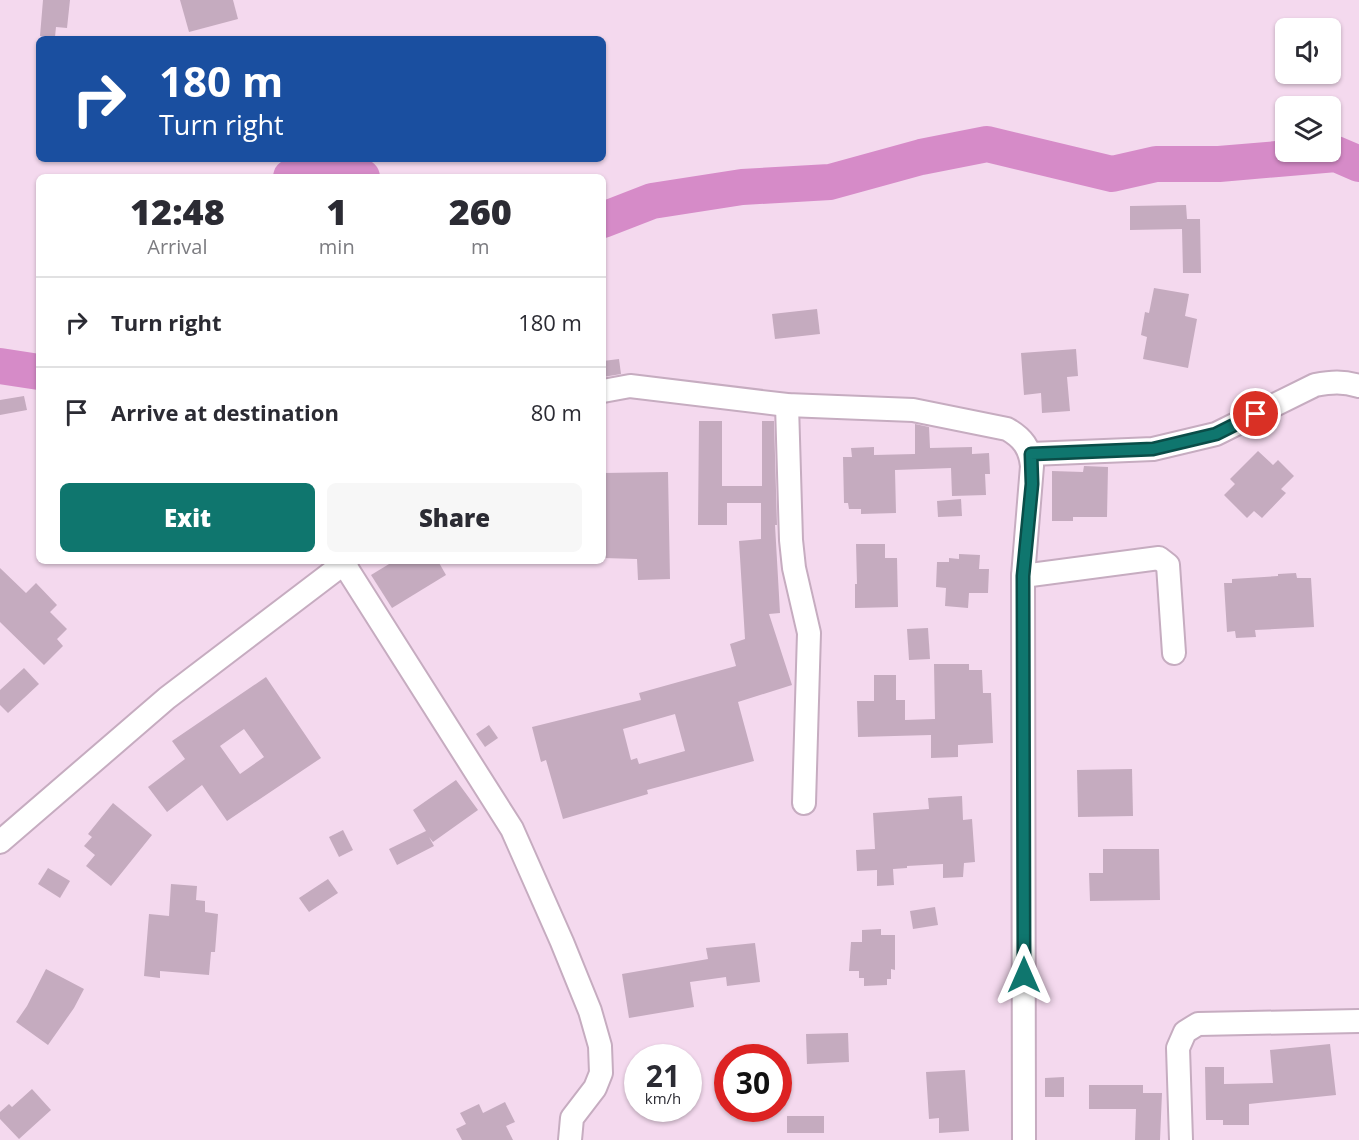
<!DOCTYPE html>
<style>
body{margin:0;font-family:"Open Sans",sans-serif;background:#f7f7f7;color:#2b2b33;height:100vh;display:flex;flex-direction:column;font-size:22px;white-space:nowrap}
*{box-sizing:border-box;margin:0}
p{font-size:20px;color:#7c7c81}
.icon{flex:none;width:33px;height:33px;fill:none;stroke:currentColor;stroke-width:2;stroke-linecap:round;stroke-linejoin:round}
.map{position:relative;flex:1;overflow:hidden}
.details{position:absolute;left:36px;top:174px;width:570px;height:390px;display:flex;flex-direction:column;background:#fff;border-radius:9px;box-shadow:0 2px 4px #0004}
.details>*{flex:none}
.guide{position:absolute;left:36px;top:36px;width:570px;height:126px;border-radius:9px;box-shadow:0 2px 4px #0004;background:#1a4fa0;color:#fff;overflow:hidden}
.tools{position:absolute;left:1275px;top:18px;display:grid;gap:12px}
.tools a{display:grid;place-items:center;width:66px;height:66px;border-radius:9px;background:#fff;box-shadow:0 2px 4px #0004;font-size:30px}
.speed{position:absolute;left:624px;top:1044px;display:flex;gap:12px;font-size:30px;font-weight:700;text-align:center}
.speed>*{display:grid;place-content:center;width:78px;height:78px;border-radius:50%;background:#fff;box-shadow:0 2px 4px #0004;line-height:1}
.speed small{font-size:15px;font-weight:400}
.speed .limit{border:9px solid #d22;background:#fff;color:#111}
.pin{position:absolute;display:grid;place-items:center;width:51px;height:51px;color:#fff;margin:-26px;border:3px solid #fff;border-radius:50%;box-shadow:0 2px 6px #0007}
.me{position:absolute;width:66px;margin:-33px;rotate:0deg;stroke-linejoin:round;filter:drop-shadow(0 0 4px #0008)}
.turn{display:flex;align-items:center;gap:21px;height:126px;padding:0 24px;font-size:27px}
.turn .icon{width:78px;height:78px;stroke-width:2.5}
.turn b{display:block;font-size:42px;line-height:51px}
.eta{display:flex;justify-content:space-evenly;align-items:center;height:102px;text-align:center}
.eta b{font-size:36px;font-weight:800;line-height:42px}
.cta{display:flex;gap:12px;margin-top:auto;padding:12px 24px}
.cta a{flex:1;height:69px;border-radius:9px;background:#0f766e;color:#fff;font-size:24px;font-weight:800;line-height:69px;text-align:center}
.cta a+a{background:#f7f7f7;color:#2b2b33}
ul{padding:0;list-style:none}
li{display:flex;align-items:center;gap:18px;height:90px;padding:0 24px;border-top:2px solid #e1e1e2}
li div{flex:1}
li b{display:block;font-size:22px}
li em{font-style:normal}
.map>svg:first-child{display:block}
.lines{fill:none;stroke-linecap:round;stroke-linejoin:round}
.river{stroke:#d68bc8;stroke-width:36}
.building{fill:#c5abbf;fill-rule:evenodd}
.minor-casing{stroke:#c6acc0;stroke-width:26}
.minor{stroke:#fff;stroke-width:22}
.route-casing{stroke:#0a4d48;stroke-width:15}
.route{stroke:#0f766e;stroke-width:10}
</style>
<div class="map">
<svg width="1359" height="1140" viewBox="0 0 1359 1140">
<rect width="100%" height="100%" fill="#f4d9ee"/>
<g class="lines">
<g class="river">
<polyline points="291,177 323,162 362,177"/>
<polyline points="603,220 652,201 742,187 830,182 921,157 987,144 1112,174 1156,164 1219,164 1336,154 1359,164"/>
<polyline points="0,366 39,372"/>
</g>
</g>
<g class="building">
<polygon points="43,0 70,0 67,28 56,27 55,37 40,36"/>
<polygon points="180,0 233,0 238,19 189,32"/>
<polygon points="1186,205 1187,219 1200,219 1201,273 1183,273 1182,229 1130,230 1130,206"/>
<polygon points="1154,288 1189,294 1185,316 1197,319 1188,368 1143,359 1147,337 1141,335 1145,312 1149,313"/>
<polygon points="817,309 820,334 775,339 772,314"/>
<polygon points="1076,349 1078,376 1067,377 1070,411 1042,413 1041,393 1024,395 1021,353"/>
<polygon points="619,359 621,374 603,377 603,361"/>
<polygon points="24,396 27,410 0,415 0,400"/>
<path d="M699,421H722V486H762V421H774L777,525H775L780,613L769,614L792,685L738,702L754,761L647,790L648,794L563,819L546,760L541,762L532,727L641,700L639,693L736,666L730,644L745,639L739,541L761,539V503H727V525H698ZM675,714L685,751L639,764L637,758L631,760L623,729Z"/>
<polygon points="915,424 929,427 930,448 972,447 972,454 989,453 990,474 985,474 986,495 952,496 951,468 895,470 896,513 861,514 861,509 849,509 848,503 844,503 843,457 852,457 851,448 874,447 874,455 915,454"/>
<polygon points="1258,451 1273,465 1278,460 1294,476 1281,489 1286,493 1262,518 1254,511 1247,518 1224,495 1235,484 1230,479"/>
<polygon points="1084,466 1108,467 1107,517 1073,517 1073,521 1052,521 1052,471 1083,472"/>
<polygon points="668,472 670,579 638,580 637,559 603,558 603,473"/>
<polygon points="961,499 962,516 938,517 937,501"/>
<polygon points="856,544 885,544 885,558 897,558 898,607 855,608 855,584 857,584"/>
<polygon points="959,554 980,555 979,569 989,569 988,593 969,593 968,608 945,606 946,588 936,587 937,562 949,562 949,558 959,559"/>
<polygon points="394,561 438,561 446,575 392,608 371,575"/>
<polygon points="0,568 26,593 36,583 57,605 50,612 67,629 57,639 63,646 44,665 0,622"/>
<polygon points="1296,573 1297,578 1311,578 1314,627 1255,630 1256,637 1236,638 1235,631 1227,632 1224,583 1232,583 1232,579 1278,576 1278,574"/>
<polygon points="928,628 930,659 909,660 907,629"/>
<polygon points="934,664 969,664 969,670 982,670 983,693 991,693 993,743 958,745 958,757 931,758 931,735 858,737 857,701 874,701 874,675 896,675 896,700 905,700 905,720 935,719"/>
<polygon points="24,668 39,684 8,713 0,705 0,690"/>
<path d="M266,677L321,758L227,821L202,785L167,812L148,787L185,759L172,741ZM244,729L264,757L240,774L220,746Z"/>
<polygon points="489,725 498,738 485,747 476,734"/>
<polygon points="1132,769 1133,816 1078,817 1077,770"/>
<polygon points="456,780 478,810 433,842 429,837 434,846 397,865 389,849 426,831 413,810"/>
<polygon points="962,796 963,820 972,819 975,862 964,863 963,877 943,878 943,864 907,866 907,868 893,869 894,885 877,886 877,870 857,871 856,850 875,849 873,813 929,809 928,798"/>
<polygon points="113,803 152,835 111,886 86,866 95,855 84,846 92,837 88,834"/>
<polygon points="343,830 353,850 339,857 329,837"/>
<polygon points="1103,849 1159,849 1160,900 1090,901 1089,873 1103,873"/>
<polygon points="48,868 70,881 60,898 38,884"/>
<polygon points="328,879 338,893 309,912 299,898"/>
<polygon points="171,884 197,886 196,900 205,901 205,912 218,914 215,952 211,952 209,975 160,971 160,978 144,976 149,914 169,916"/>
<polygon points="935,907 938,925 913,929 910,911"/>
<polygon points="881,929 881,935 895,935 895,970 891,969 891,979 887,979 887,985 864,986 864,978 859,978 859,971 849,971 851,942 862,942 862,930"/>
<polygon points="755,943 760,982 727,986 726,977 690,982 694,1007 629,1018 622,974 708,959 706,948"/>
<polygon points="46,969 84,989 74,1008 48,1045 16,1022 27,1006"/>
<polygon points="848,1033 849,1062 807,1064 806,1034"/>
<polygon points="1330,1044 1336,1095 1249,1104 1249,1125 1223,1125 1223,1120 1206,1120 1205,1067 1224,1067 1224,1084 1273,1083 1270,1050"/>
<polygon points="965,1070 969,1131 939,1133 939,1118 929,1119 926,1072"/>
<polygon points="1064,1077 1064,1097 1045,1097 1045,1078"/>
<polygon points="1089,1085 1143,1085 1143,1093 1162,1093 1160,1140 1135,1140 1136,1109 1089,1109"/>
<polygon points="32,1089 51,1110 19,1139 0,1119 0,1112 9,1104 12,1107"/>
<polygon points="505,1102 515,1122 506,1126 513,1140 462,1140 456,1129 466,1124 460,1113 479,1104 483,1113"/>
<rect x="787" y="1116" width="37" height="17"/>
</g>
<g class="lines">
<defs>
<g id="minor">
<path d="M603,391L630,386L787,405L913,410L1007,429C1023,438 1030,448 1032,466L1023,576L1024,1140"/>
<polyline points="787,405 791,540 794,568 809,633 804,803"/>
<path d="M1031,454L1153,449L1216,434L1315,385C1331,382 1343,381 1359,386"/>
<polyline points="344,564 512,829 562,942 590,1011 600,1046 601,1073 595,1088 572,1118 570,1140"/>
<polyline points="1023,576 1159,558 1168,565 1174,653"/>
<polyline points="0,842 167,698 347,561"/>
<polyline points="1181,1140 1178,1048 1185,1032 1198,1024 1359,1021"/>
</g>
</defs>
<use href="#minor" class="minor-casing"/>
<use href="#minor" class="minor"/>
</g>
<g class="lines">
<defs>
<polyline id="route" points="1024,975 1023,576 1032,484 1031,454 1153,449 1216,434 1256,414"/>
</defs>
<use href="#route" class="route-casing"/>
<use href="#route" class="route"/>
</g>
</svg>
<div class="tools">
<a><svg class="icon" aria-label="sound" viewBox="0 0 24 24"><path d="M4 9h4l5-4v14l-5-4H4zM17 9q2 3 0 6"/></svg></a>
<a><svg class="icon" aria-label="layers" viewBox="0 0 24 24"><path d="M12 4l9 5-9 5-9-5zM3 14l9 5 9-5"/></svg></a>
</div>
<div class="speed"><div>21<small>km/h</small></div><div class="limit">30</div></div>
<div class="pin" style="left:1256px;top:414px;background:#d93025"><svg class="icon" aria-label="arrive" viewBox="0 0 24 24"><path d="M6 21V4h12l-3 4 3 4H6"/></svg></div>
<svg class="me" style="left:1024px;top:975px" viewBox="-20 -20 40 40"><path d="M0-17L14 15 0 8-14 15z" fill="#0f766e" stroke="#fff" stroke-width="4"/></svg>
<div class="guide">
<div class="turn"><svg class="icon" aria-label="right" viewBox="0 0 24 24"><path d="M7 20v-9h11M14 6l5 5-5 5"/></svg><div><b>180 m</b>Turn right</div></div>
</div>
<section class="details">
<div class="eta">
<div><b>12:48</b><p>Arrival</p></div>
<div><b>1</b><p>min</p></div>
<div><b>260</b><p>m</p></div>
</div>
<ul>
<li><svg class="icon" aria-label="right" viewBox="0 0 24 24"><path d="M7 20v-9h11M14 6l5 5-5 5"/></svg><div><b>Turn right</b></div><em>180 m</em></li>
<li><svg class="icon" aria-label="arrive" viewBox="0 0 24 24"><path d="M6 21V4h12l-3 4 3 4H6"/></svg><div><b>Arrive at destination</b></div><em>80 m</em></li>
</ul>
<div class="cta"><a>Exit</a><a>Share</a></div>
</section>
</div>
